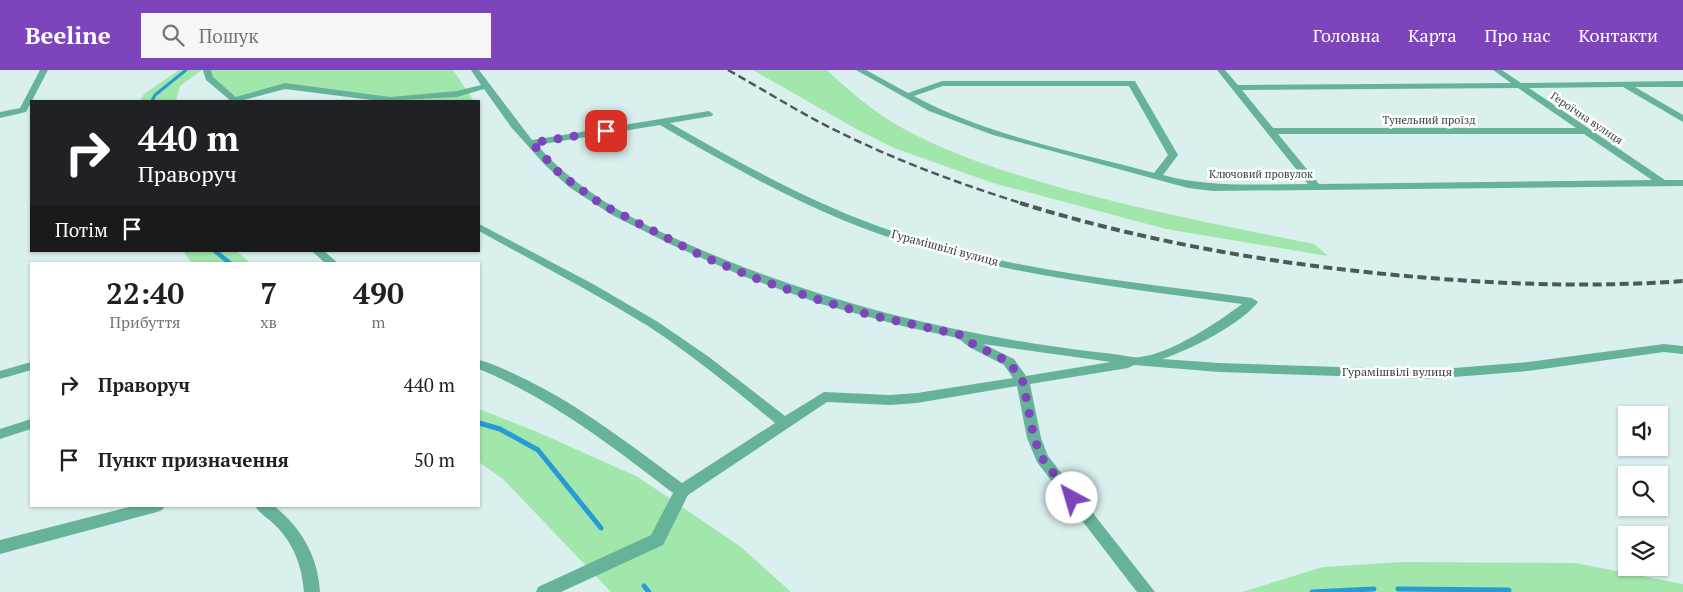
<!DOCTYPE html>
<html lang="uk">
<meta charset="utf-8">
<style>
body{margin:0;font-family:"PT Serif",serif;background:#f6f6f6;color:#202124;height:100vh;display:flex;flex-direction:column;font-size:19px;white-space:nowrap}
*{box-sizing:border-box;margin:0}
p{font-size:16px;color:#757577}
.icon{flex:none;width:28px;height:28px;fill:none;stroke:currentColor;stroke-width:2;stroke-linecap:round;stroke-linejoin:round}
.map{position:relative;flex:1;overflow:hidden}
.sheet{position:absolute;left:30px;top:192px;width:450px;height:245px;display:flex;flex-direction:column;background:#fff;border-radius:0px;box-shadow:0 1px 4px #0004}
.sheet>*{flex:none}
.banner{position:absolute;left:30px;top:30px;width:450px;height:152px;border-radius:0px;box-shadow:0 1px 4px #0004;background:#202124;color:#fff;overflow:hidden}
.tools{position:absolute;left:1618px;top:336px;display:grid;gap:10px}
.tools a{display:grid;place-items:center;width:50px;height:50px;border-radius:0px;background:#fff;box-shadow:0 1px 4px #0004;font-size:25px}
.pin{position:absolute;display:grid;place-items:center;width:42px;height:42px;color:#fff;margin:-21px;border-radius:10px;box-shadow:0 2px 8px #0006}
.me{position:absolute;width:55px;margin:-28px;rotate:321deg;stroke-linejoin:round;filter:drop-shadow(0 0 4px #0008)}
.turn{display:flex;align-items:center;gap:18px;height:105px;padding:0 25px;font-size:22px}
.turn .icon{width:65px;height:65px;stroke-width:2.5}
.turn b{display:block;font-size:35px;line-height:42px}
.then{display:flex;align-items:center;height:48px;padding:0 25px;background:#0003;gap:10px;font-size:19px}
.eta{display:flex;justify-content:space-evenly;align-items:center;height:85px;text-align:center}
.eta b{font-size:30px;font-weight:700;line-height:35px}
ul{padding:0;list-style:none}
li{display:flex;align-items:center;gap:15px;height:75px;padding:0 25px}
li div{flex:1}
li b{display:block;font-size:19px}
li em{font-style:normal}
header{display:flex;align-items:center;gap:30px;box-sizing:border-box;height:70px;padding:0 25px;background:#7d44bb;color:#fff}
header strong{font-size:24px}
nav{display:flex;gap:28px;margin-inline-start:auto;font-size:18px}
.search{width:350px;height:45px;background:#f6f6f6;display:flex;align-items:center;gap:12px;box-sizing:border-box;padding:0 18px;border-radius:0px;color:#757577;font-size:19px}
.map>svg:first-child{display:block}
.green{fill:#a1e6aa}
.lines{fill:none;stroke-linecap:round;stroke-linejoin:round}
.stream-far2{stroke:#299bd4;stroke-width:3}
.stream-far1{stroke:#299bd4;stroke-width:4.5}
.stream{stroke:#299bd4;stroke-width:5}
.minor{fill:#67b399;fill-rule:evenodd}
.rail-far1{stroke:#4d5858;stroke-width:2.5;stroke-dasharray:8 4;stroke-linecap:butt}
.rail{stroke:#4d5858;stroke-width:4;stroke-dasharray:9 4.5;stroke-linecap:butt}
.route{stroke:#7d44bb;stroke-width:9;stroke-dasharray:0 16.2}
.labels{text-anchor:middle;stroke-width:5;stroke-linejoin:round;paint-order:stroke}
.far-street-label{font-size:11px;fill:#343d3d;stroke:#fff}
.street-label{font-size:12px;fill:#343d3d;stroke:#fff}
</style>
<header>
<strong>Beeline</strong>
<div class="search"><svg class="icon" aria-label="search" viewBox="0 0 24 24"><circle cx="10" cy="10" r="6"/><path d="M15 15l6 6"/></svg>Пошук</div>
<nav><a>Головна</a><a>Карта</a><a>Про нас</a><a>Контакти</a></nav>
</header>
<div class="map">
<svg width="1683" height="522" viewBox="0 0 1683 522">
<rect width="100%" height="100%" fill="#d9f0ee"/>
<g class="green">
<polygon points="179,0 202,0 180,16 176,31 140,31 144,24"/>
<polygon points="211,0 453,0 474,31 392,31 391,29 293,15 238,28 213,8"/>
<path d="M753,0H827C850,22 874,42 902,58C955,87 1015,105 1073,121C1153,142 1233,158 1314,174L1328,186L1166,159L993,113L894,78L858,60Z"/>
<polygon points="183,181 236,181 252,194 193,194"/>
<polygon points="479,339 535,361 638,407 741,477 791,522 611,522 503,409 479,392"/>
<polygon points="1402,492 1575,493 1683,514 1683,522 1242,522 1323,497"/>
</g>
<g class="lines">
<polyline class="stream-far2" points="152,31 155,25 186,0"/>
<polyline class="stream-far1" points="215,181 231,194"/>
<g class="stream">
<polyline points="479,353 500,359 538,380 601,458"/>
<polyline points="644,516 649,522"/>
<polyline points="1398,519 1509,520"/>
<polyline points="1312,522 1374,519"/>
</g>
<g class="minor">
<polygon points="40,0 48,0 26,42 0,48 0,42 20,38"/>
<path d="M203,0H211L213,7L236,27L285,13L390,27L457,21L481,15L471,0H479L532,70L709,41L713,44L712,46L670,53C743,95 818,137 898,163C1012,201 1134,212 1252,228L1258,232C1240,255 1190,280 1162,289L1219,293L1429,300L1528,292L1664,274L1683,276V284L1664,282L1528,301L1429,309L1219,302L1134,295L1128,298L1030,314L1041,368L1048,386L1155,522H1137L1037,392L1027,368L1017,316L917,333L890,335L827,332L688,425L663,475L561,522H536L538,517L651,465L673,423C612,376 551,329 479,299V290C495,294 510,302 525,309C582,337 632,376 682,413L775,353C734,319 692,285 648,256C593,222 535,192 479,161V154L593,214L658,252L709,287L785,346L824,322L890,325L917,323L1013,308L1004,295L969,277L958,268L902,256L821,234L745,207L672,175L612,145L569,117L545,95L511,57L484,19L457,27L380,31L285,19L240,31H231L206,10ZM660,55C734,98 809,141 891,168C1004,205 1124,218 1242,234C1217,253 1170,284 1140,287C1132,288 1122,285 1113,284C1088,281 1062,278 1037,274C922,256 812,227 704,181C643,155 582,126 537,75ZM983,274L1111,292L1026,306L1014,289Z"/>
<path d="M856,0H866L908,23L942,11H1135L1178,85L1163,105C1211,118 1259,114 1308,114L1217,0H1225L1238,15L1511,13L1493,0H1502L1521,13L1683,11V17H1635L1683,45V52L1623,17L1529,18L1665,110H1683V116L1213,121L1188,118L993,65L929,41ZM943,16H1129L1168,85L1154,103C1074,81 988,66 914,26ZM1518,18L1576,58H1273L1242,20ZM1278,64H1584L1652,110L1319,114Z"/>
<polygon points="312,181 324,181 339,194 326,194"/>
<polygon points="31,292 31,300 0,309 0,301"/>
<polygon points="31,349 31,359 0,369 0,359"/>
<polygon points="133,436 165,436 162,440 157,442 0,484 0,470"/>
<path d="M255,436H274C302,458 318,487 320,522H304C302,496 294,474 275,455C269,449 260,444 255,436Z"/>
</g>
<path class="rail-far1" d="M728,0C755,15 781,31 808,46C876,83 950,111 1024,134"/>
<path class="rail" d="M1020,133C1142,171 1268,193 1395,205C1491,214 1587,218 1683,211"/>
</g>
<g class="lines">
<polyline class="route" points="606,61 532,73 560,104 601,134 704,187 760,210 816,229 870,245 961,265 973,274 1009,292 1023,312 1034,368 1042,388 1072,428"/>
</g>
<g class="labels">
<g class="far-street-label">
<text transform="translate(1587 48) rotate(34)" y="4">Героїчна вулиця</text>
<text x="1429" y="54">Тунельний проїзд</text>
<text x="1261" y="108">Ключовий провулок</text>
</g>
<g class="street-label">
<text transform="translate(945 178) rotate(15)" y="4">Гурамішвілі вулиця</text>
<text x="1397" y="306">Гурамішвілі вулиця</text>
</g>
</g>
</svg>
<div class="tools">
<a><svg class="icon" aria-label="sound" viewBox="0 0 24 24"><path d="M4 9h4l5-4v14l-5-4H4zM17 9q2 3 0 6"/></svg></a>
<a><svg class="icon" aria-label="search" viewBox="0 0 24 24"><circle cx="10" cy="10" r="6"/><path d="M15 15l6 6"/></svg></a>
<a><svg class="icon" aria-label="layers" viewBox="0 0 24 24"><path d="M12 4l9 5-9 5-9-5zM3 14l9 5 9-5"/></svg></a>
</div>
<div class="pin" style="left:606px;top:61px;background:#d93025"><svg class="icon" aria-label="arrive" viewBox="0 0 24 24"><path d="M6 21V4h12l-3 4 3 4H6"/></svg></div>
<svg class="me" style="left:1072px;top:428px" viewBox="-20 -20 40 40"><circle r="19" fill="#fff"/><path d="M0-13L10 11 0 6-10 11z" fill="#7d44bb"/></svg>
<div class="banner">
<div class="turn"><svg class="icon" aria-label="right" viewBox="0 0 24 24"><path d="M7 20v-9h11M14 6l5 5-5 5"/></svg><div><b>440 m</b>Праворуч</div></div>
<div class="then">Потім<svg class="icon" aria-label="arrive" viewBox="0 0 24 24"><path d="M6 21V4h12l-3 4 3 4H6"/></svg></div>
</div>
<section class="sheet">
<div class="eta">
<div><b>22:40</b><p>Прибуття</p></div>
<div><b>7</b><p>хв</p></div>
<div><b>490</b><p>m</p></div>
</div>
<ul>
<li><svg class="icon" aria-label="right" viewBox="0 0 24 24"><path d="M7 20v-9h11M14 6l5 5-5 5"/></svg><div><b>Праворуч</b></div><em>440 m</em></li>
<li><svg class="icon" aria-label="arrive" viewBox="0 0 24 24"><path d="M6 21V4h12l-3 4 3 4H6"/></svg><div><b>Пункт призначення</b></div><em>50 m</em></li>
</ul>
</section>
</div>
